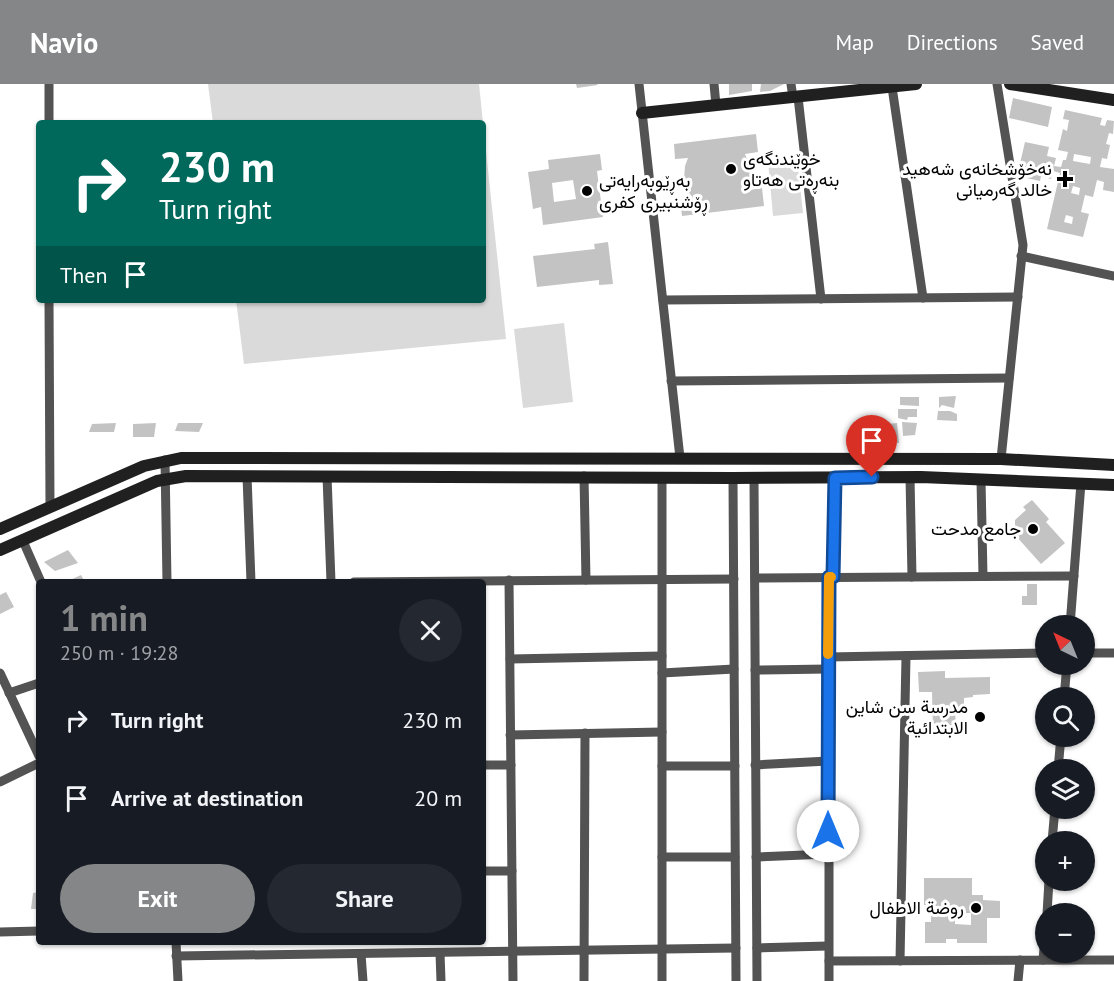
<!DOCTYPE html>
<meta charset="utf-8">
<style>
body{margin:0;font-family:"PT Sans",Vazirmatn,sans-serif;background:#242831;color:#f1f3f6;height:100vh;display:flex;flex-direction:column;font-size:22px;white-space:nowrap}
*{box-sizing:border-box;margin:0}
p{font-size:20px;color:#9ea1a6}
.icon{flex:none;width:33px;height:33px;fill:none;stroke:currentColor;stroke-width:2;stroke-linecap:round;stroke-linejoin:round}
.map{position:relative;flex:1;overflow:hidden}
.panel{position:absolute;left:36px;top:495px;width:450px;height:366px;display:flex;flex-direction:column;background:#171b24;border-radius:6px;box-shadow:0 2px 4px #0004}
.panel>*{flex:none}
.top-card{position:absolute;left:36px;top:36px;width:450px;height:183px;border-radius:6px;box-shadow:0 2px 4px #0004;background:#00695c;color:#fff;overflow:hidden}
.needle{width:39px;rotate:317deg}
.buttons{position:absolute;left:1035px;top:531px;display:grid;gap:12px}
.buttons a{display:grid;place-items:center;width:60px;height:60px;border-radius:50%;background:#171b24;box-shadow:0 2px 4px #0004;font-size:30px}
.pin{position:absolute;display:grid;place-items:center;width:51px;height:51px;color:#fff;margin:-62px -26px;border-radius:50% 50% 50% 0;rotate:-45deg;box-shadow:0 0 6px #0007}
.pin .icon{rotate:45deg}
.me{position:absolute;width:66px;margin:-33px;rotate:0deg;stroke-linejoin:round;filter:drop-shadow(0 0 4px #0008)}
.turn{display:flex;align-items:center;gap:21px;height:126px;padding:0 24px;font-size:27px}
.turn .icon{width:78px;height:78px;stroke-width:2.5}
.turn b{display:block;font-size:42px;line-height:51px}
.then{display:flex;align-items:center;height:57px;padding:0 24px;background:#0003;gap:12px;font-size:22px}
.round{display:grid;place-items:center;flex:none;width:63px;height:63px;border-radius:32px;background:#242831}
.head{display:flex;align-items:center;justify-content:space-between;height:102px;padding:0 24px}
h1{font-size:36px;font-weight:600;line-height:45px;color:#858687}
.action{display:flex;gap:12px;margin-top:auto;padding:12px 24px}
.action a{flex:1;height:69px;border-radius:36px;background:#858687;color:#fff;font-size:24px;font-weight:600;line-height:69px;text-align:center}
.action a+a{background:#242831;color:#f1f3f6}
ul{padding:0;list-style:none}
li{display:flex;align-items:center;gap:18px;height:78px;padding:0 24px}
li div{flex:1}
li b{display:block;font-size:22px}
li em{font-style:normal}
header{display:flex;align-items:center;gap:36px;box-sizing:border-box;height:84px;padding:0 30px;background:#858687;color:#fff}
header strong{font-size:28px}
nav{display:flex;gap:33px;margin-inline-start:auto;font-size:21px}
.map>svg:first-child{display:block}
.green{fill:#dadada}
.building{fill:#c3c3c3;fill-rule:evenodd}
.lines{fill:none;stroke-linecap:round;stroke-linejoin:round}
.street{stroke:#535353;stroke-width:9}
.secondary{stroke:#202020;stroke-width:12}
.route-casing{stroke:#114b97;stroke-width:15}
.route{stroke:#1a73e8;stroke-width:10}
.slow{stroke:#f59e0b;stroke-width:10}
.poi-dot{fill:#000;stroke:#fff;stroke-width:2}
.labels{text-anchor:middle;stroke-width:6;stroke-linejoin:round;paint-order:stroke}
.poi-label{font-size:18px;fill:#000;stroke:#fff;text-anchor:end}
</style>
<header>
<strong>Navio</strong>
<nav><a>Map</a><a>Directions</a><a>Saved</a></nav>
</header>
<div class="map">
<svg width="1114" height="897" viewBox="0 0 1114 897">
<rect width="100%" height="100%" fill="#fff"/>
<g class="green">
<polygon points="208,0 479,0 483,39 213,39"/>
<polygon points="483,39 506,255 244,280 236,216 483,216"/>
<polygon points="797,74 803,129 773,132 768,77"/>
<polygon points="564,239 573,318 523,324 514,245"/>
</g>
<g class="building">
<polygon points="576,0 597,0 598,1 577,4"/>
<polygon points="729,0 752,0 752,7 729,11"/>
<polygon points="761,0 784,0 770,7 760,8"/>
<polygon points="1013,14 1052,23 1048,43 1009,34"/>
<path d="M1065,26L1102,34L1100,41L1105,42L1107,36L1114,37L1113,50L1109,49L1106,60L1110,61L1107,75L1102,74L1100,83L1114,85V108L1103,106L1104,98L1097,96L1093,113L1085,111L1081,128L1089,130L1083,153L1047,145L1060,89L1053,87L1051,95L1041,92L1040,97L1017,92L1025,58L1049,63L1047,72L1056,74L1054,82L1061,83L1063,76H1066L1068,68L1058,66L1063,45L1067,47L1069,36L1063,35ZM1074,70L1091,73L1090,80L1073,77ZM1073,102L1080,104L1079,111L1071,109ZM1066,131L1073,133L1072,140L1064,138Z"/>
<polygon points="756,50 758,68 745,70 750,83 750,106 762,104 764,122 682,132 680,116 693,114 687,106 684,95 685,82 688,74 675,75 674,60"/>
<path d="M600,70L602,86L597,87L603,133L543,141L541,123L533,125L528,88L549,85L548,76ZM573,96L576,115L554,118L552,99Z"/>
<polygon points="608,158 613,200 599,201 599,196 537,203 533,172 595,165 594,160"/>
<polygon points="956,312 954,324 942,321 939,324 939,313"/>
<polygon points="900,313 919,313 919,322 900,321"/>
<polygon points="898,325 917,325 917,333 908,333 907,336 898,334"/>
<polygon points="938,327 950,327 957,330 957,337 937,336"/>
<polygon points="902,338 917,339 915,351 903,352"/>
<polygon points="116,339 114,348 89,348 92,340"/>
<polygon points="156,339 154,353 133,353 133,340"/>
<polygon points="178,339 203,339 199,348 175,347"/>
<polygon points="897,339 899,359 885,359 887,340"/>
<polygon points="1032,416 1049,435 1046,438 1065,459 1041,480 1015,451 1015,436 1026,426 1023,423"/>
<polygon points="68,466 78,479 55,487 44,478"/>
<polygon points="81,491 85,498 66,498"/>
<polygon points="1027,500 1037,500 1037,521 1022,521 1022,512 1027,512"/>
<polygon points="6,508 14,523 0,530 0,511"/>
<polygon points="945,587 945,594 990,593 990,610 973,611 973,613 964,614 964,624 955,624 956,646 933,647 932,608 919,608 918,588"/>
<polygon points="483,703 486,703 485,740 483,740"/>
<path d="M924,794H972V811H983V816L1000,817V834H987V859H957V855H946V859H925V838H931V821H924ZM955,829H971V841L955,840Z"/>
<polygon points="39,808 39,825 31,825 33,809"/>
</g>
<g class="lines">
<g class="street">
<polyline points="49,0 49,39"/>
<polyline points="639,0 680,374"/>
<polyline points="714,0 716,21"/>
<polyline points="791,0 793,14"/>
<polyline points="997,0 1023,161 1001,375"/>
<polyline points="892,3 923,214"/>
<polyline points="798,13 821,215"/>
<polyline points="1021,172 1114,192"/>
<polyline points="49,216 50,423"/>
<polyline points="663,216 1018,213"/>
<polyline points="671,297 1009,294"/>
<polyline points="165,376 167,498"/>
<polyline points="247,392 251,498"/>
<polyline points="327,392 331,498"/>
<polyline points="584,392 586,496"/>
<polyline points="910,393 912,493"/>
<polyline points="733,394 736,897"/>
<polyline points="754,394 757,897"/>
<polyline points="981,396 983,492"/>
<polyline points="23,457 41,498"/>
<polyline points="829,493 829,897"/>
<polyline points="833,493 835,394"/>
<polyline points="755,494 1074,492"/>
<polyline points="509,496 513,897"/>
<polyline points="354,498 734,495"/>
<polyline points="1070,542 1081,399"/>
<polyline points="1084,569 1114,569"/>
<polyline points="828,573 1046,569"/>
<polyline points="510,575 662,572"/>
<polyline points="755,586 828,585"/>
<polyline points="0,589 39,672"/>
<polyline points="662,589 734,585"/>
<polyline points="9,609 39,599"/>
<polyline points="1064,614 1067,580"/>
<polyline points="510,651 662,648"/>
<polyline points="483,681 511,681"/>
<polyline points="755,681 828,677"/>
<polyline points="662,682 735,682"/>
<polyline points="1058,686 1061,652"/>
<polyline points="0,698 39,679"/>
<polyline points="1052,758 1055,724"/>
<polyline points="662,773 735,773"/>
<polyline points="756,773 828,770"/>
<polyline points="483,787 512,787"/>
<polyline points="1047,830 1049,796"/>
<polyline points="0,848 39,847"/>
<polyline points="176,858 178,897"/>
<polyline points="757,864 828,862"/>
<polyline points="440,869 441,897"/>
<polyline points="361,870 363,897"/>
<polyline points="176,872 736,864"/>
<polyline points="1043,876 1046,843"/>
<polyline points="829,877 1114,876"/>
<polyline points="900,877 906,572"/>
<polyline points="584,897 585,649"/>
<polyline points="662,897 662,394"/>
<polyline points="1018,897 1020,876"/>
</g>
<g class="secondary">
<polyline points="1010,0 1114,16"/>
<polyline points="642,29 916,0"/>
<polyline points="0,445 144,382 181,374 1001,375 1114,381"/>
<polyline points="0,466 157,397 186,392 733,394 921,393 1114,401"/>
</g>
</g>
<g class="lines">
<defs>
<polyline id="route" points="828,747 829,493 833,493 835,394 872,393"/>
</defs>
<use href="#route" class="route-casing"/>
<use href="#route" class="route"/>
<polyline class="slow" points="828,570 829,493 831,493"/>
</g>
<g class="poi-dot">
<circle cx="731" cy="85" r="6"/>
<path d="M1062 86h6v6h6v6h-6v6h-6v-6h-6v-6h6z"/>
<circle cx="587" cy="107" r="6"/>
<circle cx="1033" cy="445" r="6"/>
<circle cx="980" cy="633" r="6"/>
<circle cx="976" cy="824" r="6"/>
</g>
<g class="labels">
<g class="poi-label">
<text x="743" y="81" text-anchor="start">خوێندنگەی<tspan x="743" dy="21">بنەڕەتی هەتاو</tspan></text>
<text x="1052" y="91">نەخۆشخانەی شەهید<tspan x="1052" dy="21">خالد گەرمیانی</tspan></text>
<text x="599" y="103" text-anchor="start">بەڕێوبەرایەتی<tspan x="599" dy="21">ڕۆشنبیری کفری</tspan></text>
<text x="1021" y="451">جامع مدحت</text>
<text x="968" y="629">مدرسة سن شاين<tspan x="968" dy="21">الابتدائية</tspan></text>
<text x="964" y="830">روضة الاطفال</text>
</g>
</g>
</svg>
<div class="buttons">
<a><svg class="needle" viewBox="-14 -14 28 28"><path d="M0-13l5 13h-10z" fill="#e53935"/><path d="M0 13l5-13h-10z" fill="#9ea1a6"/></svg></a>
<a><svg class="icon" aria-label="search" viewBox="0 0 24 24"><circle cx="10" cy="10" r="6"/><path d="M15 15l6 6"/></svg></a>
<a><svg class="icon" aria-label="layers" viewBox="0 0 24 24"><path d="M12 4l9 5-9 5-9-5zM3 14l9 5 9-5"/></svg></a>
<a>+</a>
<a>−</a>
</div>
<div class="pin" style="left:872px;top:393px;background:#d93025"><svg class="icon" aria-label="arrive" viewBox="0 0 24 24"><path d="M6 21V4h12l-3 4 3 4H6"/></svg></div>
<svg class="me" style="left:828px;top:747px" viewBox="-20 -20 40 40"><circle r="19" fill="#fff"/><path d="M0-13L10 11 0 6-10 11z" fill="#1a73e8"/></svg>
<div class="top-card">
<div class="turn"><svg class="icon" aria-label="right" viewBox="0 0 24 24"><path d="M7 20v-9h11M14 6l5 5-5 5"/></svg><div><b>230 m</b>Turn right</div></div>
<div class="then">Then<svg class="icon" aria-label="arrive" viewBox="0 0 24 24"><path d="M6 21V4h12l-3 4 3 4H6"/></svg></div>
</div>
<section class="panel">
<div class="head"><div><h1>1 min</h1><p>250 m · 19:28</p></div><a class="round"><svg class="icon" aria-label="close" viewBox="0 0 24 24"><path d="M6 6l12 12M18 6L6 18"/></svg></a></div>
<ul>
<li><svg class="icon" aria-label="right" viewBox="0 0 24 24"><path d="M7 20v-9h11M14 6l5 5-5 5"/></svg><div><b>Turn right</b></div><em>230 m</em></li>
<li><svg class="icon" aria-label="arrive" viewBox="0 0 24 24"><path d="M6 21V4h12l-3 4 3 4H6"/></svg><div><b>Arrive at destination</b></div><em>20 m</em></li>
</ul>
<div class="action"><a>Exit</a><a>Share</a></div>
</section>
</div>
